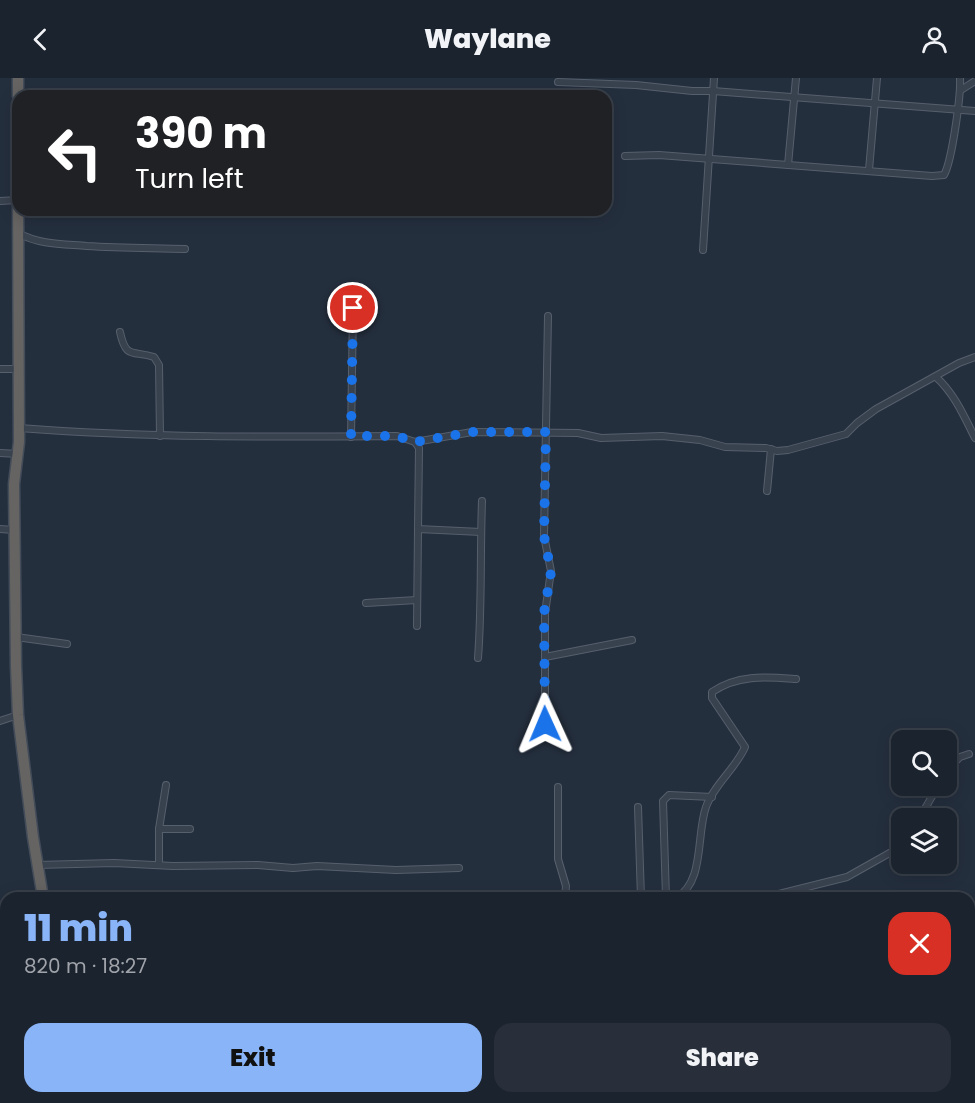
<!DOCTYPE html>
<meta charset="utf-8">
<style>
body{margin:0;font-family:Poppins,sans-serif;background:#282f3a;color:#f1f3f6;height:100vh;display:flex;flex-direction:column;font-size:22px;white-space:nowrap}
*{box-sizing:border-box;margin:0}
p{font-size:20px;color:#a0a4aa}
.icon{flex:none;width:33px;height:33px;fill:none;stroke:currentColor;stroke-width:2;stroke-linecap:round;stroke-linejoin:round}
.map{position:relative;flex:1;overflow:hidden}
.details{position:absolute;left:0px;top:814px;width:975px;height:212px;display:flex;flex-direction:column;background:#1b232e;border-radius:18px 18px 0 0;box-shadow:0 3px 15px #0003,0 0 0 2px #39404a}
.details>*{flex:none}
.top-card{position:absolute;left:12px;top:12px;width:600px;height:126px;border-radius:18px;box-shadow:0 3px 15px #0003,0 0 0 2px #39404a;background:#202124;color:#fff;overflow:hidden}
.controls{position:absolute;left:891px;top:652px;display:grid;gap:12px}
.controls a{display:grid;place-items:center;width:66px;height:66px;border-radius:12px;background:#1b232e;box-shadow:0 3px 15px #0003,0 0 0 2px #39404a;font-size:30px}
.pin{position:absolute;display:grid;place-items:center;width:51px;height:51px;color:#fff;margin:-26px;border:3px solid #fff;border-radius:50%;box-shadow:0 2px 6px #0007}
.me{position:absolute;width:66px;margin:-33px;rotate:359deg;stroke-linejoin:round;filter:drop-shadow(0 0 4px #0008)}
.turn{display:flex;align-items:center;gap:21px;height:126px;padding:0 24px;font-size:27px}
.turn .icon{width:78px;height:78px;stroke-width:2.5}
.turn b{display:block;font-size:42px;line-height:51px}
.round{display:grid;place-items:center;flex:none;width:63px;height:63px;border-radius:18px;background:#282f3a}
.head{display:flex;align-items:center;justify-content:space-between;height:102px;padding:0 24px}
h1{font-size:36px;font-weight:800;line-height:45px;color:#8ab4f8}
.button{display:flex;gap:12px;margin-top:auto;padding:12px 24px}
.button a{flex:1;height:69px;border-radius:18px;background:#8ab4f8;color:#111;font-size:24px;font-weight:800;line-height:69px;text-align:center}
.button a+a{background:#282f3a;color:#f1f3f6}
header{display:flex;justify-content:space-between;align-items:center;height:78px;padding:0 24px;background:#1b232e;font-size:27px;font-weight:800}
.map>svg:first-child{display:block}
.lines{fill:none;stroke-linecap:round;stroke-linejoin:round}
.minor-casing{stroke:#565f6c;stroke-width:8}
.trunk-casing{stroke:#434c59;stroke-width:13}
.minor{stroke:#38414e;stroke-width:6}
.trunk{stroke:#656462;stroke-width:10}
.route{stroke:#1a73e8;stroke-width:10;stroke-dasharray:0 18}
</style>
<header><svg class="icon" aria-label="back" viewBox="0 0 24 24"><path d="M15 5l-7 7 7 7"/></svg>Waylane<svg class="icon" aria-label="person" viewBox="0 0 24 24"><circle cx="12" cy="8" r="4"/><path d="M4 21q1-7 8-7t8 7"/></svg></header>
<div class="map">
<svg width="975" height="1025" viewBox="0 0 975 1025">
<rect width="100%" height="100%" fill="#242f3e"/>
<g class="lines">
<defs>
<g id="minor">
<polyline points="558,4 636,7 692,13 713,13 975,33"/>
<polyline points="961,12 975,3"/>
<path d="M625,78L659,77L932,98L944,97C952,83 961,17 960,0"/>
<polyline points="788,87 796,0"/>
<polyline points="869,92 877,0"/>
<polyline points="0,123 18,122"/>
<path d="M18,155C40,167 63,166 87,168C120,170 152,170 185,171"/>
<polyline points="703,172 714,0"/>
<path d="M120,254C126,282 133,272 154,279L159,287L160,358"/>
<polyline points="0,291 19,291"/>
<path d="M936,299C954,315 964,338 975,360"/>
<path d="M19,350C145,360 271,359 397,358L415,364L472,354L578,355L601,360L662,358L700,362L725,369L766,370L777,373L788,372L846,356L857,345L876,331L959,285L975,279"/>
<polyline points="351,359 353,229"/>
<polyline points="415,364 419,370 418,451 481,454"/>
<polyline points="0,375 18,376"/>
<polyline points="767,413 771,371"/>
<polyline points="0,451 14,452"/>
<polyline points="366,525 417,522"/>
<polyline points="417,548 418,451"/>
<polyline points="16,559 67,566"/>
<polyline points="545,579 632,562"/>
<path d="M478,580C482,528 480,476 482,423"/>
<polyline points="0,643 18,637"/>
<polyline points="545,646 545,535 551,493 544,458 548,238"/>
<polyline points="946,693 960,679 969,676"/>
<polyline points="558,709 558,781 566,808 565,820"/>
<polyline points="638,729 641,820"/>
<polyline points="919,741 938,708"/>
<polyline points="159,751 190,751"/>
<polyline points="159,786 159,751 166,707"/>
<polyline points="37,787 114,785 173,788 258,787 293,790 317,788 396,792 459,790"/>
<polyline points="666,820 663,723 669,717 712,719"/>
<path d="M676,820C705,804 696,757 706,729C713,708 736,690 745,669L712,620V614C738,596 767,599 796,601"/>
<polyline points="763,820 847,799 902,768"/>
<polyline points="0,922 6,922"/>
<polyline points="0,973 6,972"/>
<polyline points="969,993 975,991"/>
<polyline points="606,1020 607,1025"/>
<polyline points="807,1020 808,1025"/>
<polyline points="938,1020 939,1025"/>
<polyline points="341,1025 354,1020"/>
<polyline points="862,1025 879,1020"/>
</g>
<g id="trunk">
<polyline points="18,0 18,18"/>
<polyline points="18,115 19,364 14,406 16,588 18,637 33,759 43,820"/>
<polyline points="101,1020 103,1025"/>
</g>
</defs>
<use href="#minor" class="minor-casing"/>
<use href="#trunk" class="trunk-casing"/>
<use href="#minor" class="minor"/>
<use href="#trunk" class="trunk"/>
</g>
<g class="lines">
<polyline class="route" points="353,230 351,358 397,358 415,364 472,354 546,354 544,458 551,494 544,535 545,646"/>
</g>
</svg>
<div class="controls">
<a><svg class="icon" aria-label="search" viewBox="0 0 24 24"><circle cx="10" cy="10" r="6"/><path d="M15 15l6 6"/></svg></a>
<a><svg class="icon" aria-label="layers" viewBox="0 0 24 24"><path d="M12 4l9 5-9 5-9-5zM3 14l9 5 9-5"/></svg></a>
</div>
<div class="pin" style="left:353px;top:230px;background:#d93025"><svg class="icon" aria-label="arrive" viewBox="0 0 24 24"><path d="M6 21V4h12l-3 4 3 4H6"/></svg></div>
<svg class="me" style="left:545px;top:646px" viewBox="-20 -20 40 40"><path d="M0-17L14 15 0 8-14 15z" fill="#1a73e8" stroke="#fff" stroke-width="4"/></svg>
<div class="top-card">
<div class="turn"><svg class="icon" aria-label="left" viewBox="0 0 24 24"><path d="M17 20v-9H6M10 6l-5 5 5 5"/></svg><div><b>390 m</b>Turn left</div></div>
</div>
<section class="details">
<div class="head"><div><h1>11 min</h1><p>820 m · 18:27</p></div><a class="round" style="background:#d93025;color:#fff"><svg class="icon" aria-label="close" viewBox="0 0 24 24"><path d="M6 6l12 12M18 6L6 18"/></svg></a></div>
<div class="button"><a>Exit</a><a>Share</a></div>
</section>
</div>
